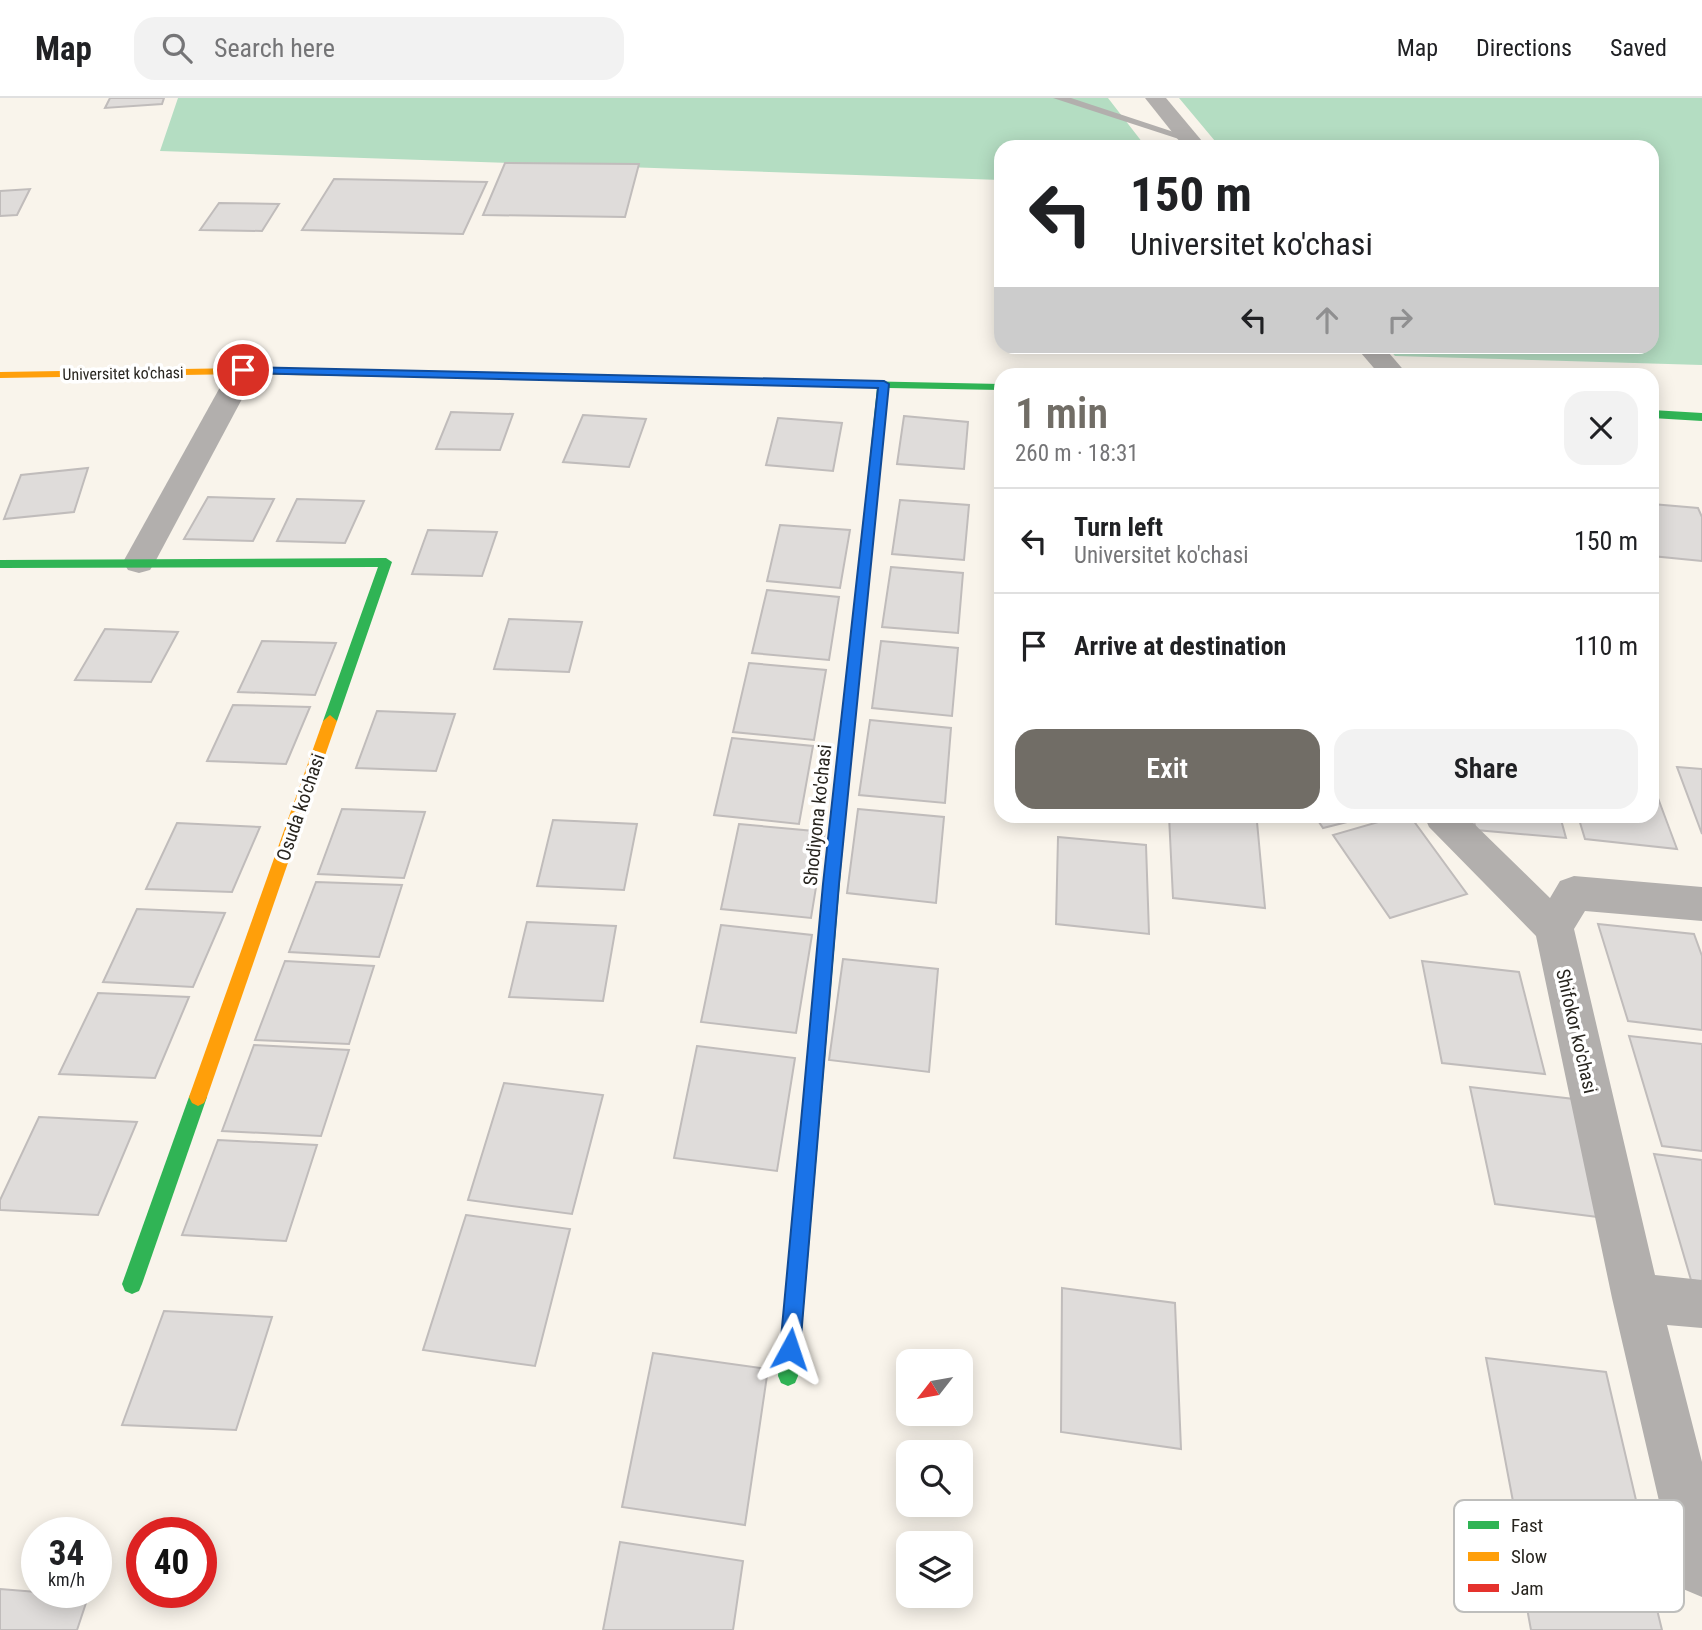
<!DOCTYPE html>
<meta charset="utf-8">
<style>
body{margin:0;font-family:"Roboto Condensed",sans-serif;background:#f2f2f2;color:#202124;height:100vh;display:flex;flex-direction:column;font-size:26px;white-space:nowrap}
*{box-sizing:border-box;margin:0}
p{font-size:23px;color:#757577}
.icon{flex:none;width:38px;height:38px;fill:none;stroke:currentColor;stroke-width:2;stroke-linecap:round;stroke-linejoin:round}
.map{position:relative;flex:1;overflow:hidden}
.side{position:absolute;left:994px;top:270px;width:665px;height:455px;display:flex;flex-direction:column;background:#fff;border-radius:21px;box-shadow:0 4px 18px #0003}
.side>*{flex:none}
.top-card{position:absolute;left:994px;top:42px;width:665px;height:214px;border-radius:21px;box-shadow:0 4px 18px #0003;background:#fff;color:#202124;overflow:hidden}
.needle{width:46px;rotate:239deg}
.buttons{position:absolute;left:896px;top:1251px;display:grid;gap:14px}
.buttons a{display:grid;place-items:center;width:77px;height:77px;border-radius:14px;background:#fff;box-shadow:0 4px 18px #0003;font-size:35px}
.speed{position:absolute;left:21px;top:1419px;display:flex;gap:14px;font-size:35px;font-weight:700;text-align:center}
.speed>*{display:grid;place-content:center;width:91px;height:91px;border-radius:50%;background:#fff;box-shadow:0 4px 18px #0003;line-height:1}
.speed small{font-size:18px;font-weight:400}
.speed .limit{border:10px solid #d22;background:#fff;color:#111}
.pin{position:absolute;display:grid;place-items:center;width:60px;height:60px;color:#fff;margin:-30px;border:4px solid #fff;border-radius:50%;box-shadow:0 2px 7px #0007}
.me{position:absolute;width:77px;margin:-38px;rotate:5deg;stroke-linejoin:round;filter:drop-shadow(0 0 5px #0008)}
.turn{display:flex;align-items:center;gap:24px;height:147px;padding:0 21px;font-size:32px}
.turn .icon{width:91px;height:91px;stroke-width:2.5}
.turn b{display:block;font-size:49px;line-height:60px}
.lanes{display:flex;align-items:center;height:66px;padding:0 21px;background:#0003;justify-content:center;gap:35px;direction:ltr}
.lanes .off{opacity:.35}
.round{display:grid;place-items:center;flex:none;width:74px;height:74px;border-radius:21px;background:#f2f2f2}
.summary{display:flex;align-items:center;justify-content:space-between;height:119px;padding:0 21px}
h1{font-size:42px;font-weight:600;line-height:52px;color:#716d66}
.action{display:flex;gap:14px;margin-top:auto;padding:14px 21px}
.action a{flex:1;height:80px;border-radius:21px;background:#716d66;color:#fff;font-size:28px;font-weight:600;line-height:80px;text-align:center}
.action a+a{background:#f2f2f2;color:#202124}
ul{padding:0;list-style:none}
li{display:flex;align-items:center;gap:21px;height:105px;padding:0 21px;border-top:2px solid #e0e0e0}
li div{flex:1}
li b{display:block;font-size:26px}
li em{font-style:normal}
header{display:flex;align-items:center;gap:42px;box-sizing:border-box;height:98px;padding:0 35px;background:#fff;border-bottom:2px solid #e0e0e0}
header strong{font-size:33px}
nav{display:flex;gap:38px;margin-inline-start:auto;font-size:24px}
.search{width:490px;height:63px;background:#f2f2f2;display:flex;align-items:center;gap:18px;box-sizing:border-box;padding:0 24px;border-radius:21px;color:#757577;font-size:26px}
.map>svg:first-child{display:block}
.forest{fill:#b4ddc2}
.building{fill:#dfdcda;stroke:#c0bcbb;stroke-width:2}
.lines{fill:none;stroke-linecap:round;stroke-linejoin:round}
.lane{fill:#b2afad;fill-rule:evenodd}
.street{fill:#b2afad;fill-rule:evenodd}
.fast{fill:#30b455;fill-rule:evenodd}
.slow{fill:#ff9f0a;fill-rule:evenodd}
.jam{fill:#e5322d;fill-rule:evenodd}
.route{fill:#1a73e8;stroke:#114b97;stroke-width:2}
.labels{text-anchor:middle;stroke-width:7;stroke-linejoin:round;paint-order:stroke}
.far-street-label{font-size:16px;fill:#28251f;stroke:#fff}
.street-label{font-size:19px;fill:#28251f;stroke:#fff}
.key{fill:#fff;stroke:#bebebc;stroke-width:2}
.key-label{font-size:19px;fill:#28251f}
</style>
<header>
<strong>Map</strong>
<div class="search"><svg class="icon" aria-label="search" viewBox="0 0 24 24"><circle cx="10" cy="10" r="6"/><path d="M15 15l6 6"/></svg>Search here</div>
<nav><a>Map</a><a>Directions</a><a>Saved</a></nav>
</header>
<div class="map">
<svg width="1702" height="1532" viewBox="0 0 1702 1532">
<rect width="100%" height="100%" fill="#f9f4eb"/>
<g class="forest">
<polygon points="178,0 1108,0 1146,49 1001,49 1001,82 160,53"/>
<polygon points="1179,0 1702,0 1702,267 1395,258 1387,249 1652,248 1652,49 1220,49"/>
</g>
<g class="building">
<polygon points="110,0 164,0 162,6 105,10"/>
<polygon points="505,65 639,66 625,119 483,117"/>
<polygon points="334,81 487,84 463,136 302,132"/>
<polygon points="30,91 17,117 0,118 0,93"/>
<polygon points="219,105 279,106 262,133 200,132"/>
<polygon points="451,314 513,316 500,352 436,351"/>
<polygon points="583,317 646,321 629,369 563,364"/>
<polygon points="904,318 968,324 964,371 897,366"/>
<polygon points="778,320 842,325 833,373 766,367"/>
<polygon points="88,370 74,414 4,421 21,377"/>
<polygon points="208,399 274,401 253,443 184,441"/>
<polygon points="297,401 364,403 345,445 277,443"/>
<polygon points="900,402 969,407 964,462 892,456"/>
<polygon points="1652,406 1698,410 1702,419 1702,463 1652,458"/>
<polygon points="780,427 850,432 840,490 767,483"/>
<polygon points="428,432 497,434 482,478 412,476"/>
<polygon points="891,469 963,475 958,535 882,529"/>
<polygon points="767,492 839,499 829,562 752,555"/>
<polygon points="509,521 582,524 569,574 494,571"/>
<polygon points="105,531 178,534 151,584 75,582"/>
<polygon points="262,543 336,545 315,597 238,594"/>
<polygon points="881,543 958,550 952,618 872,610"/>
<polygon points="749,565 826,572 814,642 733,634"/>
<polygon points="233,607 310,609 286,666 207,663"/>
<polygon points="377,613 455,616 436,673 356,670"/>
<polygon points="870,622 951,630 945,705 859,697"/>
<polygon points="732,640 813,648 799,726 714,717"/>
<polygon points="1677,669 1702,671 1702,736"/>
<polygon points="1652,684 1677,751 1585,741 1578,718 1652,718"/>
<polygon points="342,711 425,714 404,780 318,776"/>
<polygon points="858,711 944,719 936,805 847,795"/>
<polygon points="1169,718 1257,724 1265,810 1173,800"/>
<polygon points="1315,718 1371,718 1323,730"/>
<polygon points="1399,718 1410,718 1467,796 1390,820 1333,737"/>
<polygon points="1473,718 1560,718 1566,740 1476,732"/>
<polygon points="553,722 637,726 624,792 537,788"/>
<polygon points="177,725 260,729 232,794 146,791"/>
<polygon points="739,726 825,734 811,820 721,811"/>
<polygon points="1058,739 1146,747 1149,836 1056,826"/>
<polygon points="316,784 402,787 379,859 289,854"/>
<polygon points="137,811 225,815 193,889 103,884"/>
<polygon points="527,824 616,828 603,903 509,899"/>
<polygon points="1598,826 1694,836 1702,858 1702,932 1628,923"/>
<polygon points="721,827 812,837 796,935 701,924"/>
<polygon points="843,861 938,871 929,974 829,962"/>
<polygon points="285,863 374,868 349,946 255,942"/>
<polygon points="1422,863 1519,874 1545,976 1442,965"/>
<polygon points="98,895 189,899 155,980 59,976"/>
<polygon points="1629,938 1702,946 1702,1053 1662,1048"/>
<polygon points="254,947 349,952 321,1038 222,1033"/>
<polygon points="697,948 795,960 777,1073 674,1060"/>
<polygon points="504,985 603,997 572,1116 468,1102"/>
<polygon points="1470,989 1574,1001 1606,1120 1495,1106"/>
<polygon points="39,1019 137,1024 98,1117 0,1112 0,1102"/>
<polygon points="218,1042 317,1047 286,1143 182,1137"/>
<polygon points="1654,1056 1702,1062 1702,1184 1691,1182"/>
<polygon points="466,1117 570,1131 535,1268 423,1252"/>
<polygon points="1062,1190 1175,1205 1181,1351 1061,1334"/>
<polygon points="164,1213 272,1219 236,1332 122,1327"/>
<polygon points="653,1255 768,1271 745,1427 622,1409"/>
<polygon points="1486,1260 1606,1274 1643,1432 1515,1414"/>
<polygon points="620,1444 743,1463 733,1532 603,1532"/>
<polygon points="1519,1467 1651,1487 1662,1532 1531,1532"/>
<polygon points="0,1491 37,1494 89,1496 77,1532 0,1532"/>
</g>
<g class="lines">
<polygon class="lane" points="1053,0 1071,0 1195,41 1185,43"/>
<g class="street">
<polygon points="1145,0 1166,0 1207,49 1184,49"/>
<polygon points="1355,248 1383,248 1407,276 1379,276"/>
<polygon points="243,265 253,267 257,273 155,464 150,472 139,475 128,472 123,464 229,273 233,267"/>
<polygon points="1424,718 1466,718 1550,800 1560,783 1574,778 1702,789 1702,823 1585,813 1574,831 1655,1177 1702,1182 1702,1230 1667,1227 1702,1364 1702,1499 1683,1491 1675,1472 1612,1200 1536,838 1429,729"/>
</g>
<g class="fast">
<polygon points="385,273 1001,286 1001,292 888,290 878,396 872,400 866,396 877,290 381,278 379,276"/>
<polygon points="1652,312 1702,315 1702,323 1652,320"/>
<polygon points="386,460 392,464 337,623 330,629 323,623 378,469 0,470 0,462"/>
<polygon points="835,741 841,743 843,748 798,1278 795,1285 788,1288 781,1285 778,1278 827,748 829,743"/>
<polygon points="198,990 204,993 207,999 142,1186 139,1193 132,1196 125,1193 122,1186 189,999 192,993"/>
</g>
<g class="slow">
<polygon points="243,270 385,273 391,276 385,279 243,276 0,280 0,274"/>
<polygon points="330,617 337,623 207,999 204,1005 198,1008 192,1005 189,999 323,623"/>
</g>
<polygon class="jam" points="872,392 878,396 843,748 841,753 829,753 827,748 866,396"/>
</g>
<polygon class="route" points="243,269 884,283 889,286 839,786 800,1251 797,1258 790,1261 783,1258 780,1251 823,786 878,290 239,275 237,272"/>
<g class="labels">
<g class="far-street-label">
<text transform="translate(123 275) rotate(-1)" y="6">Universitet ko'chasi</text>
</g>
<g class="street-label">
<text transform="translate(300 709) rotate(-71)" y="7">Osuda ko'chasi</text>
<text transform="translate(817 717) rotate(-84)" y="7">Shodiyona ko'chasi</text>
<text transform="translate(1577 933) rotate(77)" y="7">Shifokor ko'chasi</text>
</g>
</g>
<rect x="1454" y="1402" width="230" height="112" rx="10" class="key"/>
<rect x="1468" y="1423" width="31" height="8" fill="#30b455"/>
<rect x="1468" y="1454" width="31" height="9" fill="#ff9f0a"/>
<rect x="1468" y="1486" width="31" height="8" fill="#e5322d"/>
<g class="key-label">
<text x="1511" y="1434">Fast</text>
<text x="1511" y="1465">Slow</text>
<text x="1511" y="1497">Jam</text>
</g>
</svg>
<div class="buttons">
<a><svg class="needle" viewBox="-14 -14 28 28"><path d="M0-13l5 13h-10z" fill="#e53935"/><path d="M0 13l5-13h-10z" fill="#757577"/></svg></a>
<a><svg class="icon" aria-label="search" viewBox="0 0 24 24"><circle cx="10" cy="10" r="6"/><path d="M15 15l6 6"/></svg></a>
<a><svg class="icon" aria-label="layers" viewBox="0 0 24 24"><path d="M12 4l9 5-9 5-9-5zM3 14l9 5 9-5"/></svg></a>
</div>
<div class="speed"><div>34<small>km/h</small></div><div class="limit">40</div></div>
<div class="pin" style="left:243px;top:272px;background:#d93025"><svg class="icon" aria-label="arrive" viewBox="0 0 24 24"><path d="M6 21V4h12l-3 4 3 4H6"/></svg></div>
<svg class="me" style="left:790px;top:1251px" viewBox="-20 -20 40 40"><path d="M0-17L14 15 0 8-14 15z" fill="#1a73e8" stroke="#fff" stroke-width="4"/></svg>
<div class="top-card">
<div class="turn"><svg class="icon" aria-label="left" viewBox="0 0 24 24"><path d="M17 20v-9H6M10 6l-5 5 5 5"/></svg><div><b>150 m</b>Universitet ko'chasi</div></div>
<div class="lanes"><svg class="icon" aria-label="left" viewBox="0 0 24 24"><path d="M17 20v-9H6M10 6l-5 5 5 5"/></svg><svg class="icon off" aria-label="ahead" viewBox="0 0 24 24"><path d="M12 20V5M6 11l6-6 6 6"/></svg><svg class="icon off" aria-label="right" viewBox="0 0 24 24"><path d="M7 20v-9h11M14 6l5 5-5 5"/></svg></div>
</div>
<section class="side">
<div class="summary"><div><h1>1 min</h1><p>260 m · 18:31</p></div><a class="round"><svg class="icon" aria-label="close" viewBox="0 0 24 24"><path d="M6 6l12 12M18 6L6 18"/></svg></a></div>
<ul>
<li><svg class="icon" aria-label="left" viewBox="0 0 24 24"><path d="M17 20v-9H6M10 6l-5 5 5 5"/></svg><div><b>Turn left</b><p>Universitet ko'chasi</p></div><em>150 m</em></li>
<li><svg class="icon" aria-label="arrive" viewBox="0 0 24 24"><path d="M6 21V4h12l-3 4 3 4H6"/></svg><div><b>Arrive at destination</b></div><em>110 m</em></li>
</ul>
<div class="action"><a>Exit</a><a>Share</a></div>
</section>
</div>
